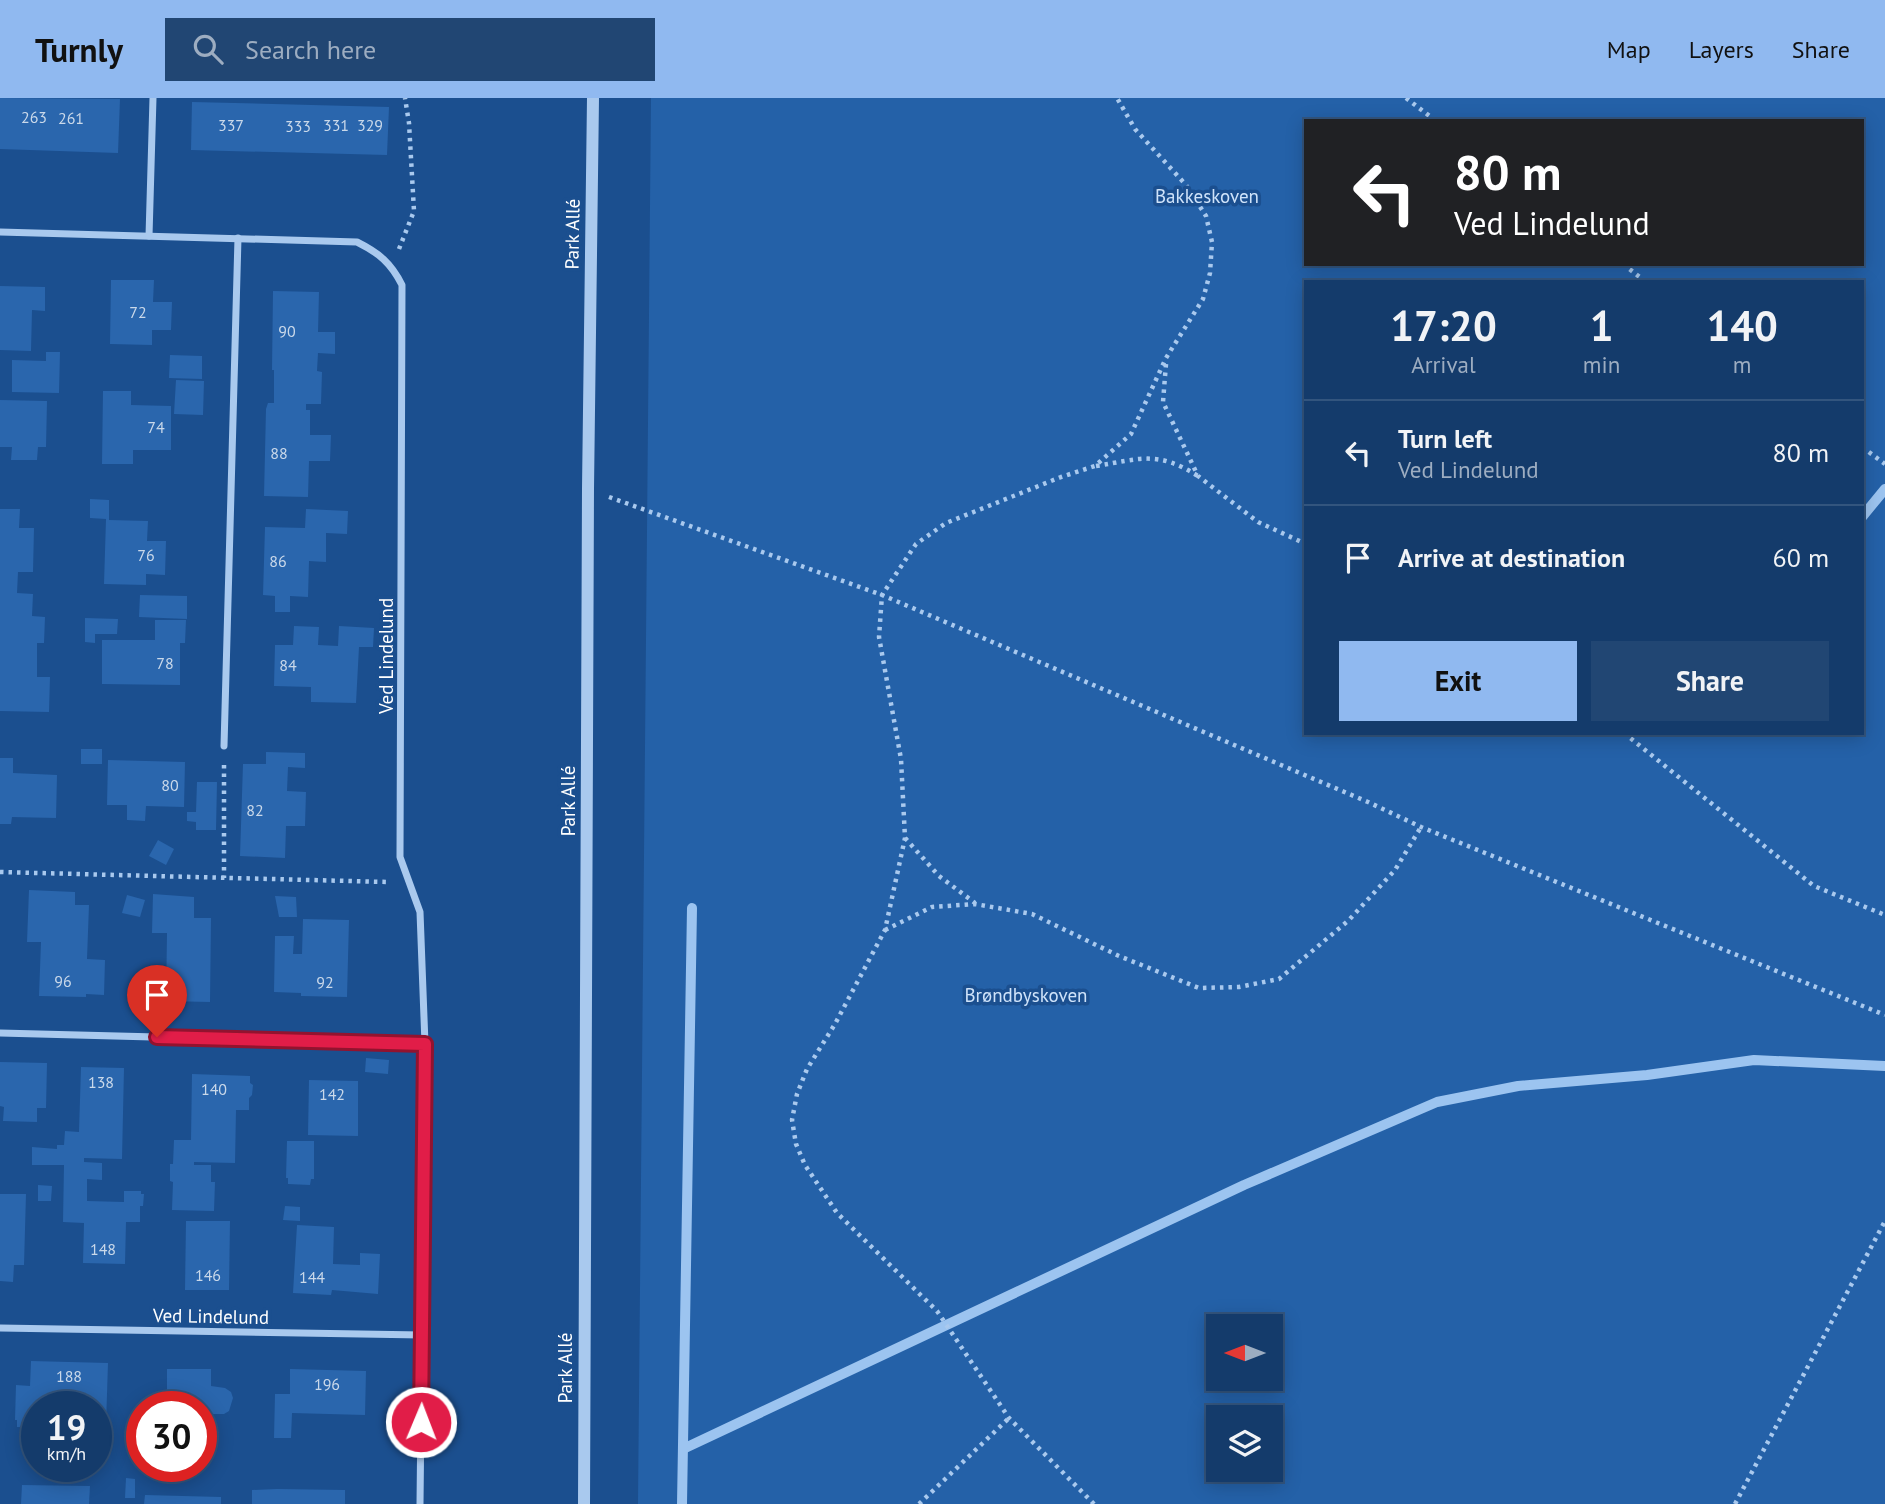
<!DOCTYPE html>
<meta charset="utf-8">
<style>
body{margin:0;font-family:"PT Sans",sans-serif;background:#214673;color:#f1f3f6;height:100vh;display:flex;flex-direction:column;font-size:26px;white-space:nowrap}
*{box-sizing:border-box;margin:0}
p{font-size:23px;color:#9dadc1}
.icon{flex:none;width:38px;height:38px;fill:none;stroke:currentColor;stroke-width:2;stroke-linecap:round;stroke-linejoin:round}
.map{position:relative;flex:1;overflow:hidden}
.details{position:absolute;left:1304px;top:182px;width:560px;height:455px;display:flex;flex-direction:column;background:#143b6b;border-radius:0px;box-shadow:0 4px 18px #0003,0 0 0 2px #33557e}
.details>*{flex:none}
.top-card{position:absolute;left:1304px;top:21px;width:560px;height:147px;border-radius:0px;box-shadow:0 4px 18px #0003,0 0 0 2px #33557e;background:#202124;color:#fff;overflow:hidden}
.needle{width:46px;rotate:270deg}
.controls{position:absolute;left:1206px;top:1216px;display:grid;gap:14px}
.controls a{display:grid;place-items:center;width:77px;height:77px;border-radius:0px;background:#143b6b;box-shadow:0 4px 18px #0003,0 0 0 2px #33557e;font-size:35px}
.speed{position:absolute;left:21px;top:1293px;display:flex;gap:14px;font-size:35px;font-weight:700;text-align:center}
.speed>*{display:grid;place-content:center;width:91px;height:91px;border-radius:50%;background:#143b6b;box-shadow:0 4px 18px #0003,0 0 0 2px #33557e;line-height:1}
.speed small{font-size:18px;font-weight:400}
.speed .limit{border:10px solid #d22;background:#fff;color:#111}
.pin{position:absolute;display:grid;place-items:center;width:60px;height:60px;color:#fff;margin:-72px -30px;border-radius:50% 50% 50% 0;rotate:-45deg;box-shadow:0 0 7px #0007}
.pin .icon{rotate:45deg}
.me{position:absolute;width:77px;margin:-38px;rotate:1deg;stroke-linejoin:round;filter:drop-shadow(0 0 5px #0008)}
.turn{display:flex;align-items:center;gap:24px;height:147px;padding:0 35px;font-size:32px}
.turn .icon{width:91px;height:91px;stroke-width:2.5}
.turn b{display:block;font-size:49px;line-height:60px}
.eta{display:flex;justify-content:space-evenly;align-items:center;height:119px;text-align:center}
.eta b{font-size:42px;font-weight:700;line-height:49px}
.action{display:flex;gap:14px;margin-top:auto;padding:14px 35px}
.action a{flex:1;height:80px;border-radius:0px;background:#90b9f0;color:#111;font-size:28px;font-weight:700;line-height:80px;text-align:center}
.action a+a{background:#214673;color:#f1f3f6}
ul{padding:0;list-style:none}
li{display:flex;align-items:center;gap:21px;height:105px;padding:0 35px;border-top:2px solid #33557e}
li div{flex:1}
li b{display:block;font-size:26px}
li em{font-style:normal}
header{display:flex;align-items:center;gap:42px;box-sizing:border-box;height:98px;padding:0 35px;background:#90b9f0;color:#111}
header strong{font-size:33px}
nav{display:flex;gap:38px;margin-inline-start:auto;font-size:24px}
.search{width:490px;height:63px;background:#214673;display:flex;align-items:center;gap:18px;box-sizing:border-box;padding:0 24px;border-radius:0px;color:#9dadc1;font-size:26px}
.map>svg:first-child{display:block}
.green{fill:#2461a8;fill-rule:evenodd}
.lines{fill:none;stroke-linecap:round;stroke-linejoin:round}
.stream{stroke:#9cc4f0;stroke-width:10}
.building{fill:#2a66ad}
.path{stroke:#a9c9ee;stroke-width:4.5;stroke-dasharray:3.5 5;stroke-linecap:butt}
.minor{stroke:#a9c9ee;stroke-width:7}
.tertiary{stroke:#a9c9ee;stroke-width:12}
.route-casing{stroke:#92132f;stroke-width:18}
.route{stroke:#e11d48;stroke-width:12}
.labels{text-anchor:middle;stroke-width:7;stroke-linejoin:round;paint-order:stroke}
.number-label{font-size:16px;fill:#cad9ea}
.park-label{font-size:19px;fill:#cfe3fa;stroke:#1b4f8f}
.street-label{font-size:19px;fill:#fff;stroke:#1b4f8f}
</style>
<header>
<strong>Turnly</strong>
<div class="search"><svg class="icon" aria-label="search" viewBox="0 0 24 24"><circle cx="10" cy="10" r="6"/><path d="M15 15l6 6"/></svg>Search here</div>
<nav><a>Map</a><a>Layers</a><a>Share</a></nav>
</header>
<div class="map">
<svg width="1885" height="1406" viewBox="0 0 1885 1406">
<rect width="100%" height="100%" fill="#1b4f8f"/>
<path class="green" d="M651,0H1885V1406H638ZM1306,23H1862V166H1306ZM1306,184H1862V635H1306ZM1218,1228H1270V1281H1218ZM1218,1320H1270V1372H1218Z"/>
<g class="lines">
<g class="stream">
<polyline points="1862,419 1885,391"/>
<polyline points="683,1351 1244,1087 1437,1004 1518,988 1647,977 1754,962 1885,968"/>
<polyline points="682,1406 692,810"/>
</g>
</g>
<g class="building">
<polygon points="0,0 120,1 118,55 0,51"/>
<polygon points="192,4 389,9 387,57 191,52"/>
<polygon points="111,182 154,182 153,204 172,204 171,232 152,232 152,247 110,246"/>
<polygon points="0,188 45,189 45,213 32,212 31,253 0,252"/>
<polygon points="273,193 319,194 318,234 335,234 335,256 318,255 317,273 322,274 321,306 306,306 306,312 310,312 310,337 331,337 330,363 309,363 308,399 264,398 266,311 268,305 274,305 274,272 272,272"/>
<polygon points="46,254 60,254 59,295 12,294 12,262 46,263"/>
<polygon points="170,257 202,258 202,281 169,280"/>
<polygon points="176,282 204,283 203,317 174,316"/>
<polygon points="103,293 131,293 131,307 171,308 171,352 133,352 133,366 102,366"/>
<polygon points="0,302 47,303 46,349 38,349 37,362 11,362 12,349 0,349"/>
<polygon points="90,401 109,402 109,422 148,423 147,443 166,443 165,477 146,476 146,487 104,486 106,421 90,420"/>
<polygon points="0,411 20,411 19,430 34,430 33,474 18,474 17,495 33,496 32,518 45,519 44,545 37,545 37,579 50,579 49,614 0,613"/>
<polygon points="306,411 348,413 347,436 326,435 326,464 309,463 308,499 290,498 290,514 275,514 275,498 263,497 265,429 305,430"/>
<polygon points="140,497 187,498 187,521 139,519"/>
<polygon points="85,520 118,521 117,536 95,536 95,545 85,544"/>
<polygon points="155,522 186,522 185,545 180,545 180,587 102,586 102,542 155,542"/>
<polygon points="294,528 319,529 318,547 338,548 339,528 374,530 373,549 359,549 356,605 311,604 311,589 274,588 275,547 293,547"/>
<rect x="81" y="651" width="21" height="15"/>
<polygon points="266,654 305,655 305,670 288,669 287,693 306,694 305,728 286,728 285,760 240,758 243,666 266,666"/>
<polygon points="0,660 13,660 13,675 57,677 56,720 12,719 11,726 0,726"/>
<polygon points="108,662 185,664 184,709 146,708 145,723 127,722 127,707 107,707"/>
<polygon points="197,684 217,684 216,732 196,732 196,724 187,723 187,714 196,714"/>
<polygon points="158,742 174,751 166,767 149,758"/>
<polygon points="29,792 75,794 75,807 89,807 87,861 105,862 104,897 86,896 86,899 39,898 41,844 27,844"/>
<polygon points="153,796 194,799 194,820 211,820 210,904 166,903 167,835 152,835"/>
<polygon points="127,797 145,802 140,819 122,815"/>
<polygon points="275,798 296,799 297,819 279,819"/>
<polygon points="303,821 349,822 347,899 301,898 301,895 274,894 275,838 294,838 293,856 302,856"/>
<polygon points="366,960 389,962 388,976 365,974"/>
<polygon points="0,964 47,965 46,1010 37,1010 37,1024 3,1023 4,1009 0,1008"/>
<polygon points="81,969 124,970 122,1061 84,1060 84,1064 102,1065 102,1082 87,1081 87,1103 124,1104 124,1093 141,1093 141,1096 144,1096 143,1108 140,1108 140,1124 126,1124 125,1166 83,1165 84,1125 63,1124 64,1067 32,1067 32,1049 57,1051 57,1047 64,1047 65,1033 79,1034"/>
<polygon points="192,976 250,978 250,985 253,987 252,997 249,1000 249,1012 236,1012 235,1065 194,1064 194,1067 211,1067 211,1084 215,1084 214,1113 172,1112 173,1084 170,1083 170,1066 173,1066 174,1042 191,1042"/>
<polygon points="309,982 358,983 358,1038 308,1037"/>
<polygon points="287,1043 314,1043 314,1081 311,1081 310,1087 288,1086 288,1080 286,1080"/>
<polygon points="38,1087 52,1088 51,1103 38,1103"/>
<polygon points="0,1096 26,1096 24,1167 14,1167 13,1184 0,1183"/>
<polygon points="285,1108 300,1109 300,1123 283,1122"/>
<polygon points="186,1123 230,1123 229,1192 185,1192"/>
<polygon points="297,1127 334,1129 333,1166 360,1167 360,1155 380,1156 378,1196 332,1192 331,1197 293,1195"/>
<polygon points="31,1263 108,1265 106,1327 101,1327 101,1333 96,1333 96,1309 37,1309 37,1325 32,1325 32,1329 17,1329 17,1322 15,1322 16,1287 30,1288"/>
<polygon points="167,1271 211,1271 211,1288 225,1290 231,1294 233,1300 229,1313 224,1316 211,1316 211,1332 201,1332 201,1309 167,1309"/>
<polygon points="290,1271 366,1273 365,1317 292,1315 291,1340 274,1340 275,1296 290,1296"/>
<polygon points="126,1380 135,1381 135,1400 125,1400"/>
<polygon points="22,1387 90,1388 89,1406 21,1406"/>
<polygon points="277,1391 345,1392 345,1406 252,1406 252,1392"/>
<polygon points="145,1397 221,1399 221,1406 144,1406"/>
</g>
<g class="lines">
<g class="path">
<polyline points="1406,0 1436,23"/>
<polyline points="399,151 414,113 409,25 405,0"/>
<polyline points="1623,166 1646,184"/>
<polyline points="1166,266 1163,304 1198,378 1258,424 1306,446"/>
<polyline points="1862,349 1885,366"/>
<path d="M1096,368C1140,361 1157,352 1198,378"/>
<polyline points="609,399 882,497 1368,704 1421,729 1885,917"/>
<polyline points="1624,635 1814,788 1885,817"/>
<polyline points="224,667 224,780"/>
<polyline points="905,740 939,778 975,805"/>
<polyline points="0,774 388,784"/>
<polyline points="885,832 932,809 975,806 1032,816 1119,858 1199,890 1239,889 1279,881 1349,822 1395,772 1421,729"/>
<polyline points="919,1406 1009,1320"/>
<polyline points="1094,1406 1009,1320 937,1213 837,1115 805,1067 796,1046 792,1022 797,996 807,971 835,926 885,832 905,740 901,661 879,539 882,497 916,446 946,425 1061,379 1095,368 1131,336 1166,260 1203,201 1210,175 1212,144 1206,118 1186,87 1135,31 1117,0"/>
<polyline points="1735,1406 1885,1123"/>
</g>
<g class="minor">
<path d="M0,134L357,144C379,155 391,165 402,187L400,759L420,814L425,946L420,1406"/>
<polyline points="149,138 153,0"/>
<polyline points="224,648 238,140"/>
<polyline points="0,935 425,946"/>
<polyline points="0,1230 422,1237"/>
</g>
<polyline class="tertiary" points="584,1406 588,391 593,0"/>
</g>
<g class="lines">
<defs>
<polyline id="route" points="157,939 425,946 421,1324"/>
</defs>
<use href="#route" class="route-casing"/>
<use href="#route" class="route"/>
</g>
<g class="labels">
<g class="number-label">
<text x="34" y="25">263</text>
<text x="71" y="26">261</text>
<text x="231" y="33">337</text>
<text x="336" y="33">331</text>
<text x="370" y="33">329</text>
<text x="298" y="34">333</text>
<text x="138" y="220">72</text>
<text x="287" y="239">90</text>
<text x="156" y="335">74</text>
<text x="279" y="361">88</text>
<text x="146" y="463">76</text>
<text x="278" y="469">86</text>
<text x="165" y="571">78</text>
<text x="288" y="573">84</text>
<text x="170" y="693">80</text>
<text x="255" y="718">82</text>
<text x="63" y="889">96</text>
<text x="325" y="890">92</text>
<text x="101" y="990">138</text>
<text x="214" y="997">140</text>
<text x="332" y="1002">142</text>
<text x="103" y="1157">148</text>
<text x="208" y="1183">146</text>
<text x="312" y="1185">144</text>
<text x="69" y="1284">188</text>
<text x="327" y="1292">196</text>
</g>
<g class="park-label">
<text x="1207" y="105">Bakkeskoven</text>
<text x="1026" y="904">Brøndbyskoven</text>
</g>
<g class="street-label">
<text transform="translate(572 136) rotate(-89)" y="7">Park Allé</text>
<text transform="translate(386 558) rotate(-90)" y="7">Ved Lindelund</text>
<text transform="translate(568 703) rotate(-90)" y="7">Park Allé</text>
<text transform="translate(211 1218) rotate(1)" y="7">Ved Lindelund</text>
<text transform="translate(565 1270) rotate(-90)" y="7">Park Allé</text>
</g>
</g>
</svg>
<div class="controls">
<a><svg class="needle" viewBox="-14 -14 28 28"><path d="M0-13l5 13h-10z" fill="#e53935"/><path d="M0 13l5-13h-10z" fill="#9dadc1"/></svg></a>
<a><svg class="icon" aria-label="layers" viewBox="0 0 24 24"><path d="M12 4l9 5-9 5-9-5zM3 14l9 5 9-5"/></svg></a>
</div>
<div class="speed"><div>19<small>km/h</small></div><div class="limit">30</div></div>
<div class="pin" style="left:157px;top:939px;background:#d93025"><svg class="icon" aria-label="arrive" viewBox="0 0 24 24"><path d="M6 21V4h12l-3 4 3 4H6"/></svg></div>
<svg class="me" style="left:421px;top:1324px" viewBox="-20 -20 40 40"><circle r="17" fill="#e11d48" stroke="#fff" stroke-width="3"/><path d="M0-11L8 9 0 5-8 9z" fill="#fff"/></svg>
<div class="top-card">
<div class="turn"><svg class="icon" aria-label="left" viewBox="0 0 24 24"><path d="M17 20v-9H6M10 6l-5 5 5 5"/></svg><div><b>80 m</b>Ved Lindelund</div></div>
</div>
<section class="details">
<div class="eta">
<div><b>17:20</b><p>Arrival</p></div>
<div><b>1</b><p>min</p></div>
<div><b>140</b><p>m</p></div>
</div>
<ul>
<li><svg class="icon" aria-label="left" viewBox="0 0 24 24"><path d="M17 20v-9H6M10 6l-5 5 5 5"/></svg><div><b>Turn left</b><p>Ved Lindelund</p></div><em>80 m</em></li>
<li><svg class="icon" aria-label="arrive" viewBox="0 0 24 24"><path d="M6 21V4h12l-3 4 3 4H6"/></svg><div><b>Arrive at destination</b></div><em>60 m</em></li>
</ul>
<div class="action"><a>Exit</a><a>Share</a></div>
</section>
</div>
